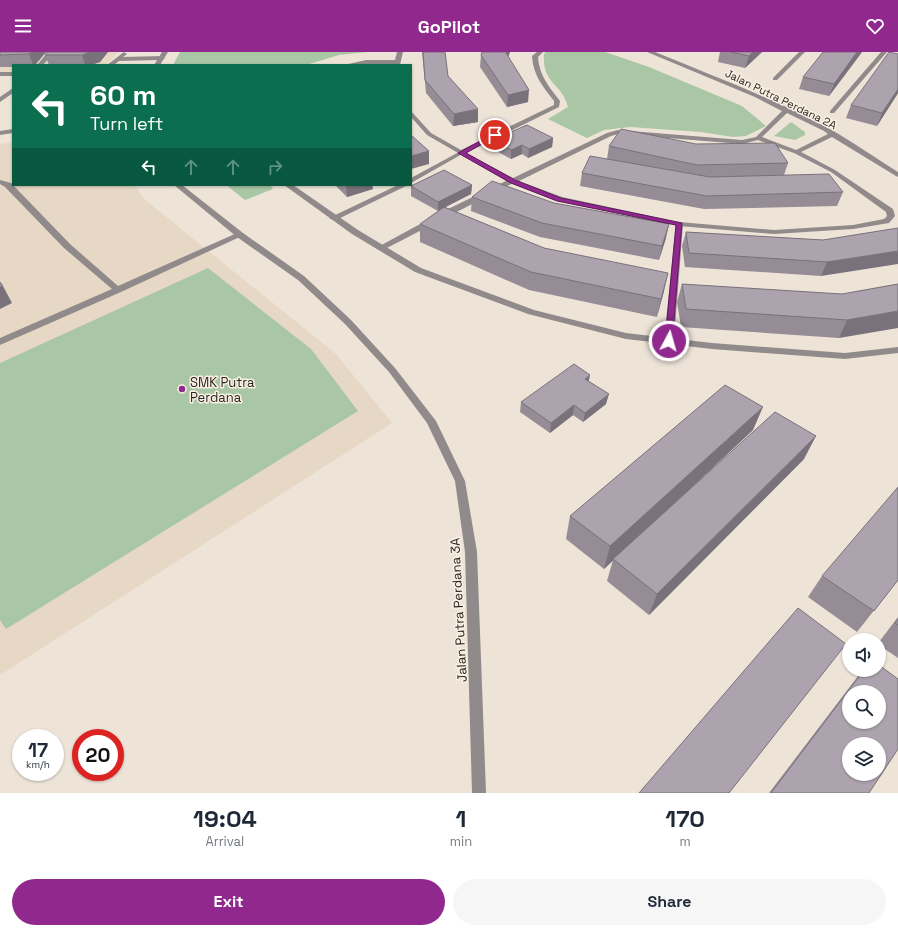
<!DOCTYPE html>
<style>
body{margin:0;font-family:"Space Grotesk",sans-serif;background:#f6f6f7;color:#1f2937;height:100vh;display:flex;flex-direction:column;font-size:15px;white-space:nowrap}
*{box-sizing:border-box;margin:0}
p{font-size:13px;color:#747a83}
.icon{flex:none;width:22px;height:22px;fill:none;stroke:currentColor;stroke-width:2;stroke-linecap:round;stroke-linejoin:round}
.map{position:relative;height:741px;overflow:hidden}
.side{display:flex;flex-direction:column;background:#fff;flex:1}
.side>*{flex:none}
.banner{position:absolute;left:12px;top:12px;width:400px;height:122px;border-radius:0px;box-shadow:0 1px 3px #0004;background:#0b6e4f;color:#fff;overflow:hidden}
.controls{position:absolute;left:842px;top:581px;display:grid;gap:8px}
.controls a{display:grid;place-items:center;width:44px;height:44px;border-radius:50%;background:#fff;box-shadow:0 1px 3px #0004;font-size:20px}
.speed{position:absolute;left:12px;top:677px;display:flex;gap:8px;font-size:20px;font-weight:700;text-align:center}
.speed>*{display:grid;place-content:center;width:52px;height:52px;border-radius:50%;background:#fff;box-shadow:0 1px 3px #0004;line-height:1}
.speed small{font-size:10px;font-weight:400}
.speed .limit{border:6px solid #d22;background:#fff;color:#111}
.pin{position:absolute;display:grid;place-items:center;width:34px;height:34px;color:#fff;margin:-17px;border:2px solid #fff;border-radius:50%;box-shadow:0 1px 4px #0007}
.me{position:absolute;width:44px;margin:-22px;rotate:6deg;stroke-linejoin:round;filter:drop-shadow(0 0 3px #0008)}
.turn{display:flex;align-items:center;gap:14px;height:84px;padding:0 12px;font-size:18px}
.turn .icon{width:52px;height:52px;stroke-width:2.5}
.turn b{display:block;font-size:28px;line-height:34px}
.lanes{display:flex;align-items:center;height:38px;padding:0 12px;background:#0003;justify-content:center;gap:20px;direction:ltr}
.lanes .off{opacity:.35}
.eta{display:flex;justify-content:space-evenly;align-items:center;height:68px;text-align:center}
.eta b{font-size:24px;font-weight:700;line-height:28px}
.primary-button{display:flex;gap:8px;margin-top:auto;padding:8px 12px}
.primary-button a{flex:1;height:46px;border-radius:24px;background:#90288e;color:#fff;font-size:16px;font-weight:700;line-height:46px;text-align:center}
.primary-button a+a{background:#f6f6f7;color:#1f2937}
header{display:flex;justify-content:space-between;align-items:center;height:52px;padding:0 12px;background:#90288e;color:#fff;font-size:18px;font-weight:700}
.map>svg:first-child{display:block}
.commercial{fill:#e7d9c6}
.built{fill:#e6d8c5}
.green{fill:#aac7a5}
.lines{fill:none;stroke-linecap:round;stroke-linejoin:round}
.service{fill:#918a8b;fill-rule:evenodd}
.minor{fill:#918a8b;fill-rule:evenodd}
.tertiary{fill:#918a8b;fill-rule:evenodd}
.wall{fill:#958c96}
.shaded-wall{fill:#79727a}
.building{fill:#ada3ae;stroke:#79727a;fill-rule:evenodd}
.route{fill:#90288e;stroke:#5e1a5c}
.poi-dot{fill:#90288e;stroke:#faf1e4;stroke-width:1.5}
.labels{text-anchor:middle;stroke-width:3;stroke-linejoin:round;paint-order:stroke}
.far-street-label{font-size:11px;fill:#292521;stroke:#faf1e4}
.poi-label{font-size:13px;fill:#292521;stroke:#faf1e4;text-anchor:start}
.street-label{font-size:13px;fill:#292521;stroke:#faf1e4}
</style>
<header><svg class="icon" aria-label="menu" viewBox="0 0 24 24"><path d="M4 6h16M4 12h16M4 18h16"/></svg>GoPilot<svg class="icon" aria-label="heart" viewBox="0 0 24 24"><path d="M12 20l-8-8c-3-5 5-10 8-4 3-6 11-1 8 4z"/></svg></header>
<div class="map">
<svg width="898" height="741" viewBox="0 0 898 741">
<rect width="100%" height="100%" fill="#ede3d7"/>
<polygon class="commercial" points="0,0 119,0 105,13 13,13 13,20 0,20"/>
<polygon class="built" points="13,90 13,133 135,133 144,147 336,302 392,371 0,623 0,92"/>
<g class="green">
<polygon points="180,0 367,0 339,3 306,13 173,13"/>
<path d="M546,0H605L649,15L742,54L766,74L746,84L733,85L701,80L630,75L604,78L587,86L548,67L568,55C562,30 542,33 544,2Z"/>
<polygon points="791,70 805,80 805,83 795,88 774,84"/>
<polygon points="226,133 270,133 273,137 245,148"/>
<polygon points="208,216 311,297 358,359 6,577 0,568 0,311"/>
</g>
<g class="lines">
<g class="service">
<polygon points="48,0 54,0 43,13 37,13"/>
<polygon points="124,0 127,2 123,5 162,4 165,6 162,8 119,9 114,13 107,13"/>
<polygon points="881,0 887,0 834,61 830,61 830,59"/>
<rect x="0" y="20" width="13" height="4"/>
<polygon points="13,36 13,41 0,50 0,45"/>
<polygon points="459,100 464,101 411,131 411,126"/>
<polygon points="510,127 517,129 383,198 380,198 376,196 446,158"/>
<polygon points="0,128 11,131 70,192 118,234 237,181 243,181 244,183 121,240 0,293 0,286 112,237 64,196 5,135 0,132"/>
<polygon points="398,133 408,133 336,168 333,168 329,166"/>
<polygon points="676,170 679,170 683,172 674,289 669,292 664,289"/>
</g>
<g class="minor">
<polygon points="162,0 168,0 160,13 154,13"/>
<polygon points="397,0 403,0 400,13 394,13 394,12 344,13 366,8 395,8"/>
<path d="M537,0H543L538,5C539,23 549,35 560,49L559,55L466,101L513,126L607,81L618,78L742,88L756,85L782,59L755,45L647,0H655C713,24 773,46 828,76C852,89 875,106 898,120V125L896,124L832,85L801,100L835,118L893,157L895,164L889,171L853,177L774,182L679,174L557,149L510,131L427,83L411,65V59L431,81L461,98L554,53V49C543,35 533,23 532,4ZM787,61L824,79L828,82L796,98L762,85ZM618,82L742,92L758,88L794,101L831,120L886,160L887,164L884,167L853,173L774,178L679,170L562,145L519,129L611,84Z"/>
<polygon points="799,0 805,0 777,28 773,28 773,26"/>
<polygon points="284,133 293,133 358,178 421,216 534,258 626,281 712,291 845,301 898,295 898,301 845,307 712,297 626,287 528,262 415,220 352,182"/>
</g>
<g class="tertiary">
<polygon points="13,77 13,81 0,83 0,79"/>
<polygon points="174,133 182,133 243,181 304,224 351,268 395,316 436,369 465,429 477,500 486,741 472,741 465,500 455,429 427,371 389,320 345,272 298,228 237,185"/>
</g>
</g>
<g class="wall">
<polygon points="0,0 46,0 35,13 13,13 13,15 0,15"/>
<polygon points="108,0 100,10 91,13 49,13 45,3"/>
<polygon points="422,0 445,0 448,24 478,70 453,74 426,41"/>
<polygon points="510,0 508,5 528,50 507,55 480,15 481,3"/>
<polygon points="720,0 762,0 745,16 718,10"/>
<polygon points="862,0 829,44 799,37 803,25"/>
<polygon points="898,41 877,74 846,66 851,53"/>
<polygon points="553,86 552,95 528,106 522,102 511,107 493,97 493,88"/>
<polygon points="609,94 788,111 784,123 843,140 837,154 704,157 580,134 582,121 607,107"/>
<polygon points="335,133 372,133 373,137 347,145"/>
<polygon points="472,133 471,142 445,155 544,196 664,239 657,265 529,238 420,190 420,172 441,157 438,159 411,144 411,134"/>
<polygon points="472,145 554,151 666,186 659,208 540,185 471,159"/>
<polygon points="898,176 821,224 685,215 682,194 686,180 823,188"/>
<polygon points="682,232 842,242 898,232 839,286 681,275 677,250"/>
<polygon points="589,330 606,352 583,370 573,363 550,381 520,360 521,350"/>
<polygon points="753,378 646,478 804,407 649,563 607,529 613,508 604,517 566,487 570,464"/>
<polygon points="822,524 898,528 857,580 808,545"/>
<polygon points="898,565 898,606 879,593 879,590"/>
<polygon points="863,618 879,618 869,741 769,741 855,628"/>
</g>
<g class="shaded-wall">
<polygon points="31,0 46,0 35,13 33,13 29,2"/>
<polygon points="90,0 108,0 100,10 91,13 85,13 82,3"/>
<polygon points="506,0 510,0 505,13 506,1"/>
<polygon points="753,0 762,0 745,16 749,4"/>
<polygon points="857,0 862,0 829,44 834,32"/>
<polygon points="898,37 898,41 877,74 882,61"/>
<polygon points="529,38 528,50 507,55 508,43"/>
<polygon points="478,57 478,70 453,74 454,62"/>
<polygon points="553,86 552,95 528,106 529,97"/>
<polygon points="522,93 522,102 511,107 511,98"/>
<polygon points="429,99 429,112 411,117 411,104"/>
<polygon points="346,133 372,133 373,137 347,145"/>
<polygon points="472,133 471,142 438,159 438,150"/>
<polygon points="669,172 666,186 659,208 662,194"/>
<polygon points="898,199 898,212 821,224 827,210"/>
<polygon points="668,221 664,239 657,265 661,247"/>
<polygon points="3,234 12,251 0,257 0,235"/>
<polygon points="898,259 898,276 839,286 847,268"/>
<polygon points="590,323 588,333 585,327"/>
<polygon points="609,342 606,352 583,370 585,361"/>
<polygon points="574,353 573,363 550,381 551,371"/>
<polygon points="763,355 753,378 604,517 610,494"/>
<polygon points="816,384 804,407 649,563 657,542"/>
</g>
<g class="building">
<polygon points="0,0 31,0 29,2 0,3"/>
<polygon points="47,0 90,0 82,3 45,3"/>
<polygon points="423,0 445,0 448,24 478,57 454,62 425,28"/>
<polygon points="482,0 506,0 506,1 529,38 508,43 481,3"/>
<polygon points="731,0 753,0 749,4"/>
<polygon points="823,0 857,0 834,32 803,25"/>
<polygon points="889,0 898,2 898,37 882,61 851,53"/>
<polygon points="527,73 553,86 529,97 522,93 511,98 493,88"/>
<polygon points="621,77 696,92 775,91 788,111 697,113 609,94"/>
<polygon points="411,83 429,99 411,104"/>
<polygon points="590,104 710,125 829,122 843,140 707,144 582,121"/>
<polygon points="444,118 472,133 438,150 411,134"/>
<polygon points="492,129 554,151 669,172 662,194 542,171 472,145"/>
<polygon points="444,155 544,196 668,221 661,247 531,220 420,172"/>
<polygon points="898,176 898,199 827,210 689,201 686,180 823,188"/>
<polygon points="0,230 3,234 0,235"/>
<polygon points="682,232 842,242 898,232 898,259 847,268 686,257"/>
<polygon points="574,312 590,323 585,327 609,342 585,361 574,353 551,371 521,350"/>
<polygon points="725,333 763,355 610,494 570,464"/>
<polygon points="775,360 816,384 657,542 613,507"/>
<polygon points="898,435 898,528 874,559 822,524"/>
<polygon points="798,556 846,592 729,741 639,741"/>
<polygon points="898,567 898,573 895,571"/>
<path d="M879,613L898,627V697L869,741H771L864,618H879ZM849,640H879V670H849ZM849,692H879V722H849Z"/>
</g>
<polygon class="route" points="493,82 498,83 466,101 515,128 561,146 682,171 672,291 666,291 665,289 676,173 557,149 511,131 458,101"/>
<circle class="poi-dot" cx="182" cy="337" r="4"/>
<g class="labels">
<g class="far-street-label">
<text transform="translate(781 47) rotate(26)" y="4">Jalan Putra Perdana 2A</text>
</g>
<g class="poi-label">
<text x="190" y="335">SMK Putra<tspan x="190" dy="15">Perdana</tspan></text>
</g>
<g class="street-label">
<text transform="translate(458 558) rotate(-93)" y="5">Jalan Putra Perdana 3A</text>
</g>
</g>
</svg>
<div class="controls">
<a><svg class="icon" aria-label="sound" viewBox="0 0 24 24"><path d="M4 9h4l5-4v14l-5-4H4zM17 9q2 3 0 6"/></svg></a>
<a><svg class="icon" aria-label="search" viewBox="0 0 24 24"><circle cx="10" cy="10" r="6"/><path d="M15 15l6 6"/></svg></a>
<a><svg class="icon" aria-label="layers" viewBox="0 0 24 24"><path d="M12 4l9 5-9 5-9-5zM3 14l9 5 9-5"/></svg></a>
</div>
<div class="speed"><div>17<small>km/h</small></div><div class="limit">20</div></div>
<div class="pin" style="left:495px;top:83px;background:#d93025"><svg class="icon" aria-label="arrive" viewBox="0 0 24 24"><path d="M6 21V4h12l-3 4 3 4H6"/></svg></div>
<svg class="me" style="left:669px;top:289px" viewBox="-20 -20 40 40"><circle r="17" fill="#90288e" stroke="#fff" stroke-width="3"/><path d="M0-11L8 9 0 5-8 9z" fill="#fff"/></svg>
<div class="banner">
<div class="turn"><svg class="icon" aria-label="left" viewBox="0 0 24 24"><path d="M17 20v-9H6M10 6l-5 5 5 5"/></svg><div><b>60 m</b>Turn left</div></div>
<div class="lanes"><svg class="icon" aria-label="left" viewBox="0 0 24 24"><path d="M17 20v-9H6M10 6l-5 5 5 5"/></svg><svg class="icon off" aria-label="ahead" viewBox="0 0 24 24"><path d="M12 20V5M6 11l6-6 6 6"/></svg><svg class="icon off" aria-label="ahead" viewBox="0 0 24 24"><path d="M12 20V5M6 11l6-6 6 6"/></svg><svg class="icon off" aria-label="right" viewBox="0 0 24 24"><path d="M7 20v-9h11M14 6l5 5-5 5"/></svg></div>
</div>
</div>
<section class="side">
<div class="eta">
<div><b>19:04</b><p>Arrival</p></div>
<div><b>1</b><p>min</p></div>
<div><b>170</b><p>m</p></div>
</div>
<div class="primary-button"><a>Exit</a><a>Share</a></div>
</section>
